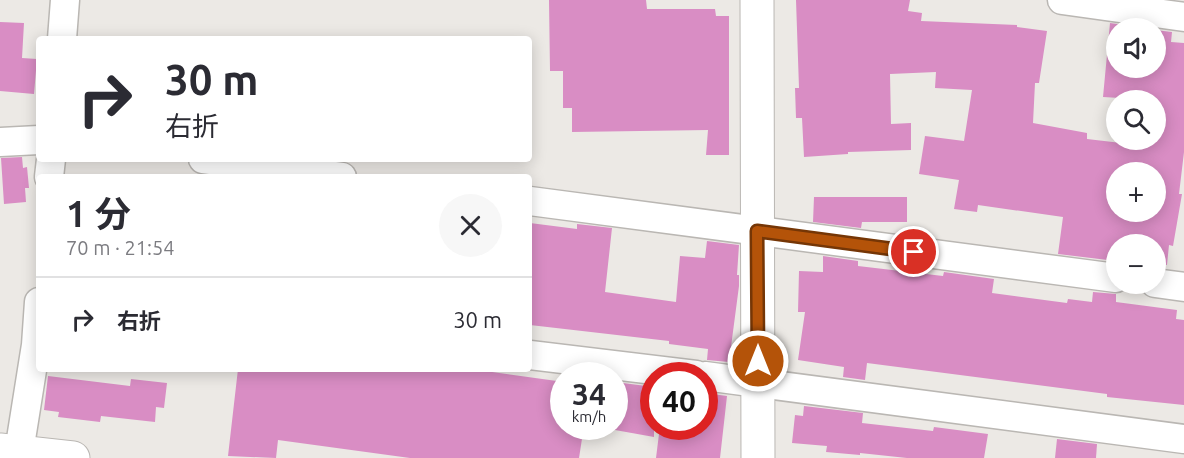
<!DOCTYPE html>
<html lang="ja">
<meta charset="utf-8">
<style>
body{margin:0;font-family:Ubuntu,"Noto Sans JP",sans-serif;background:#f7f7f7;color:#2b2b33;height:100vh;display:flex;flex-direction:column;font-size:22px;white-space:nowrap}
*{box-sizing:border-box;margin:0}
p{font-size:20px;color:#7c7c81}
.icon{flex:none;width:33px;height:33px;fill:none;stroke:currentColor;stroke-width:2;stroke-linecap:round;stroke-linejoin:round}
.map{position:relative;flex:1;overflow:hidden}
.sheet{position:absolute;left:36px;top:174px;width:496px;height:198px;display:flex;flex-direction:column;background:#fff;border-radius:6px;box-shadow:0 3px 15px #0003}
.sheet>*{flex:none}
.guide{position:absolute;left:36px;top:36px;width:496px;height:126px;border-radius:6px;box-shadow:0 3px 15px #0003;background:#fff;color:#2b2b33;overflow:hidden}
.fabs{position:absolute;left:1106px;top:18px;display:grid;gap:12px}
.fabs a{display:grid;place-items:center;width:60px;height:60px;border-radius:50%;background:#fff;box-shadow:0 3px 15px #0003;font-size:30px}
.speed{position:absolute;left:550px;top:362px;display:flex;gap:12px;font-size:30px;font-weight:700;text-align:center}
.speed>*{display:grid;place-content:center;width:78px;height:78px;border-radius:50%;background:#fff;box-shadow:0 3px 15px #0003;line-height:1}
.speed small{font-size:15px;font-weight:400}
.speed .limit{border:9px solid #d22;background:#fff;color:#111}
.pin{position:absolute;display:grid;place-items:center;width:51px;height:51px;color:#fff;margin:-26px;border:3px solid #fff;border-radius:50%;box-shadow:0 2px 6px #0007}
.me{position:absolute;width:66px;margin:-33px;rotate:0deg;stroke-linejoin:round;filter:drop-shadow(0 0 4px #0008)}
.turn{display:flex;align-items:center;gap:21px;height:126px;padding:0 30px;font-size:27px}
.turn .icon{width:78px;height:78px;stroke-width:2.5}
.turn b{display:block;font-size:42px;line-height:51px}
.round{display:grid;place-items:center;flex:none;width:63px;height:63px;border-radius:32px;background:#f7f7f7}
.headline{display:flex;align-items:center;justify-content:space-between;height:102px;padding:0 30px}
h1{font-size:36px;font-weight:700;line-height:45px}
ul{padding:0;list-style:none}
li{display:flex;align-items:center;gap:18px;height:84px;padding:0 30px;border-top:2px solid #e1e1e2}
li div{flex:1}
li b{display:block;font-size:22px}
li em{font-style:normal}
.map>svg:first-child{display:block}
.building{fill:#d98dc4;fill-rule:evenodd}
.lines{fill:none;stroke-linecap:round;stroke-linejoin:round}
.minor-casing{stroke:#bab7b3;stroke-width:31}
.tertiary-casing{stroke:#bab7b3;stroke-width:35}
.minor{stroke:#fff;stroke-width:28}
.tertiary{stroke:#fff;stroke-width:33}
.route-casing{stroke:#753606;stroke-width:15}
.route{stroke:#b45309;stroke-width:10}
</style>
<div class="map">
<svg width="1184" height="458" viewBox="0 0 1184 458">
<rect width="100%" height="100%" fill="#ece9e5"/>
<g class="building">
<polygon points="549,0 646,0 647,9 715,9 716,16 729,16 729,155 706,155 708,130 572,132 572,108 563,108 563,71 550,71"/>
<path d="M796,0H910L908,11L922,13L921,21L1017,25V27L1047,31L1039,83H1035L1033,123L1087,133V139L1147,146V140H1155V100L1103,97L1110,23L1147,28H1116V68H1155V30L1172,32L1171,42L1184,43V152L1179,194H1182L1173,246L1169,245L1167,265L1155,263V244H1116V261L1058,254L1063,217L978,205L977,212L954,209L959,180L919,174L925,136L964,141L972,90L935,88L936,72L890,74L891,124L911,123V150L848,152V154L804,157L802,118H796L795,88H799ZM1116,172H1155V212H1116Z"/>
<polygon points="0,22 24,23 22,58 37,59 34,94 0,91"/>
<polygon points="22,157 23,168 27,167 29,188 25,188 26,202 4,204 1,158"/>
<polygon points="814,197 907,197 907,222 862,222 861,228 813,222"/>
<polygon points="530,223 577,229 577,224 612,228 605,292 676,302 680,256 705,258 707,241 739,245 737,275 739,275 739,286 729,362 707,360 708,349 669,344 669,341 530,325"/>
<polygon points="823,256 858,261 858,266 943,276 944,272 994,279 992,293 1067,303 1068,299 1092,302 1093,292 1116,294 1116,302 1177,310 1176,319 1184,320 1184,405 1107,397 1107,394 867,363 865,380 843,377 844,367 798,360 805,312 798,312 799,271 823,272"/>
<polygon points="238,369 471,369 564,382 564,426 584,426 579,458 410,458 278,440 276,458 228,456"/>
<polygon points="48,376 130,386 131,379 167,383 164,408 156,407 155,422 101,416 100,422 58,417 59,412 44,410"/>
<polygon points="615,382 654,387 654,437 615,430"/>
<polygon points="705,393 727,396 720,458 656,458 660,426 705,426"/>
<polygon points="804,406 863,413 862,423 933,431 934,427 988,434 984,458 907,458 860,453 860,455 826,452 827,446 792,443 795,415 803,416"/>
<polygon points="1057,439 1097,444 1096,458 1055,458"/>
</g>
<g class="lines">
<defs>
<g id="minor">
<polyline points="1062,0 1184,17"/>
<polyline points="62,39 65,0"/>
<polyline points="0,142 39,140"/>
<polyline points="203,159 342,177"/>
<polyline points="49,177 51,159"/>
<polyline points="530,201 1116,278"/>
<polyline points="1155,283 1184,287"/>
<polyline points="530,355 696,375"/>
<polyline points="705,376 1184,439"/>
<polyline points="18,458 36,345 39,302"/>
</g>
<g id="tertiary">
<polyline points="757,0 758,458"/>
<polyline points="0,450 73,458"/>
</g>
</defs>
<use href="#minor" class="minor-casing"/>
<use href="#tertiary" class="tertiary-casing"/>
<use href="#minor" class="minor"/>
<use href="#tertiary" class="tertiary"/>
</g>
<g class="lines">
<defs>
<polyline id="route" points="758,361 757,231 914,252"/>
</defs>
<use href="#route" class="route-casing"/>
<use href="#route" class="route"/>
</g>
</svg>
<div class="fabs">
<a><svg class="icon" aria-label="sound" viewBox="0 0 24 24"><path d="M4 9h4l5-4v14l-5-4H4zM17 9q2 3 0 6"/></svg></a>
<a><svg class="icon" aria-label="search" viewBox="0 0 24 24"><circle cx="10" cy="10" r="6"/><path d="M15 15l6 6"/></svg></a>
<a>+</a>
<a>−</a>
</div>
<div class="speed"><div>34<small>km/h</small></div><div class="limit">40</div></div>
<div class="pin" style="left:914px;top:252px;background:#d93025"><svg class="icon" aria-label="arrive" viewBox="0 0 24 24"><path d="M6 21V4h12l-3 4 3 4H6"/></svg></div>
<svg class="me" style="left:758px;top:361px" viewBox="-20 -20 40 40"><circle r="17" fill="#b45309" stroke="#fff" stroke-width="3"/><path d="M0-11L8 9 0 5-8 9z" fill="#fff"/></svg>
<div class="guide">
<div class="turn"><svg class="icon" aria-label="right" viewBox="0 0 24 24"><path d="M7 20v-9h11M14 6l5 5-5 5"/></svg><div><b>30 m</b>右折</div></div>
</div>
<section class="sheet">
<div class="headline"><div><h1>1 分</h1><p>70 m · 21:54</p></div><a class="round"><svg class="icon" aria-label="close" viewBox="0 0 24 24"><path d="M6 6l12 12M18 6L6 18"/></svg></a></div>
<ul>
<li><svg class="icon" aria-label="right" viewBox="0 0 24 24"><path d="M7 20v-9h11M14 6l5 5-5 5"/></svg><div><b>右折</b></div><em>30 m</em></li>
</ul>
</section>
</div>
